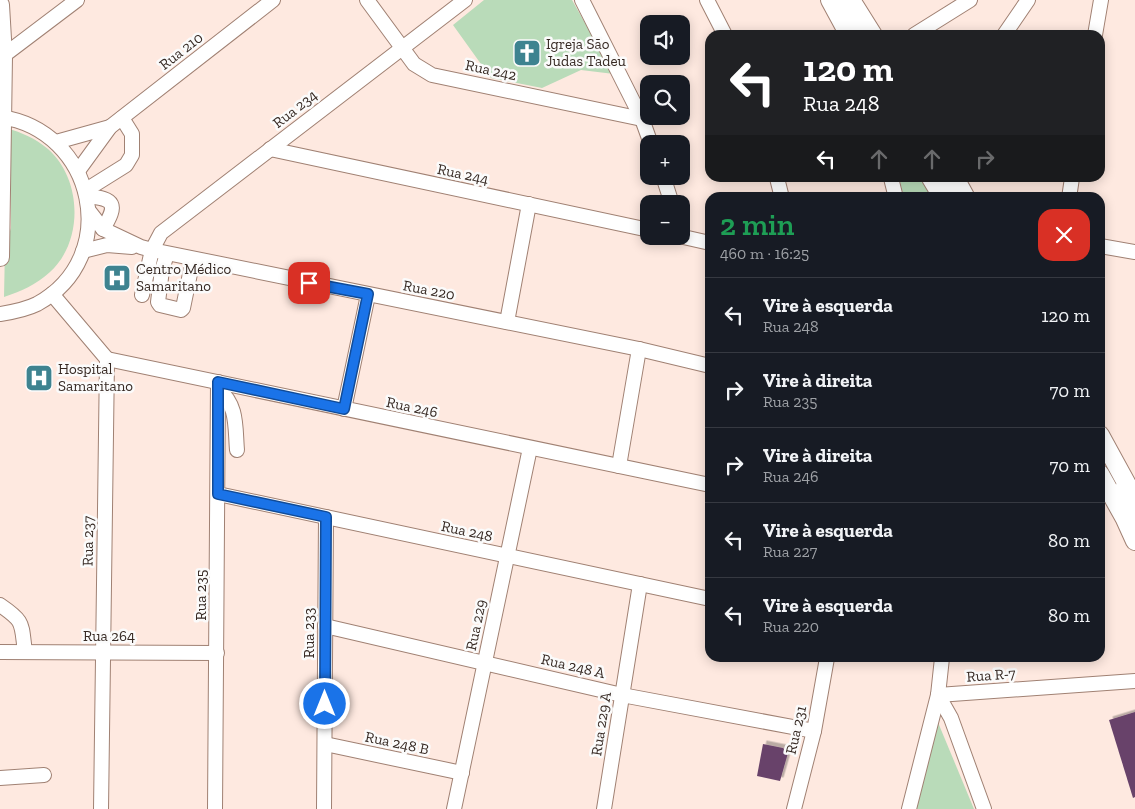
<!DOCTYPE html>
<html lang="pt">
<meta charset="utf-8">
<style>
body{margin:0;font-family:"Zilla Slab",serif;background:#20242c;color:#f1f3f6;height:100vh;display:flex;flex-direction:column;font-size:19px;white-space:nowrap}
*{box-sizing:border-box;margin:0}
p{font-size:16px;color:#9ea1a6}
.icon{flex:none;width:28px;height:28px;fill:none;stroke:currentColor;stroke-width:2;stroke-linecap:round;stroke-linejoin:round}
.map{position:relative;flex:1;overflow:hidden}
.details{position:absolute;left:705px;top:192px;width:400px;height:470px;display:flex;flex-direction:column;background:#171b24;border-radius:15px;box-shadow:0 2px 12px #0003}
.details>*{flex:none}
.top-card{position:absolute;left:705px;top:30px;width:400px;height:152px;border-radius:15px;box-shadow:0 2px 12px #0003;background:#202124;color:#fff;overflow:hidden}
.tools{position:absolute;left:640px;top:15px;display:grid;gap:10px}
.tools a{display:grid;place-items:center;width:50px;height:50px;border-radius:10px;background:#171b24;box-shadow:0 2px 12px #0003;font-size:25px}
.pin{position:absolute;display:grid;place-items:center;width:42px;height:42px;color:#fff;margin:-21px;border-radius:10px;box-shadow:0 2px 8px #0006}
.me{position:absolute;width:55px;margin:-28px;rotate:0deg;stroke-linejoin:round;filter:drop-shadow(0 0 4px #0008)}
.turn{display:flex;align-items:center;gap:18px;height:105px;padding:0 15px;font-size:22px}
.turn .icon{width:65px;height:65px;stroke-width:2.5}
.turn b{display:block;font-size:35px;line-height:42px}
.lanes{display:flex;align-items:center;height:48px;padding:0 15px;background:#0003;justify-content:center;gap:25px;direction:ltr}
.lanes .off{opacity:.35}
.round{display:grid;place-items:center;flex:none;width:52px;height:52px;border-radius:15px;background:#20242c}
.summary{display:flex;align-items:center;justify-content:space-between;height:85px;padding:0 15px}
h1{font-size:30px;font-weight:600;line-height:38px;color:#1e9e55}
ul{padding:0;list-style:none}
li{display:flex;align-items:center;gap:15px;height:75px;padding:0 15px;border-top:1px solid #363941}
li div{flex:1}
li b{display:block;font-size:19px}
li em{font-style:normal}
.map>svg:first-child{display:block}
.green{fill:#b9dbb9}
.building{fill:#68436b;filter:url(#shadow)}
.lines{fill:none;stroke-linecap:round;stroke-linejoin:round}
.minor-casing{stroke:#a08173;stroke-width:16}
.major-casing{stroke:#a08173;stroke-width:20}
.minor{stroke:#fff;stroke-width:14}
.major{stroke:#fff;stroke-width:18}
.route-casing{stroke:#114b97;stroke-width:12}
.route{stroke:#1a73e8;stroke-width:9}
.labels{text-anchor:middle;stroke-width:5;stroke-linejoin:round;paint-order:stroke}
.poi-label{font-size:15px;fill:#362923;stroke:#fbfbfb;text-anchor:start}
.street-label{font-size:15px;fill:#362923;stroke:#fbfbfb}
</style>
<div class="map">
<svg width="1135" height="809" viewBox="0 0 1135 809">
<defs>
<filter id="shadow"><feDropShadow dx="3.5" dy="-3.5" stdDeviation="0" flood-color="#0004"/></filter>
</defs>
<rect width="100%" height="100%" fill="#fee9e0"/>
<g class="green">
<polygon points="484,0 572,0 614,74 581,70 542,88 491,78 453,25"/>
<path d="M7,128C22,133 35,138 48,149C82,179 84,241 50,272C36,285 21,291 4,297L5,247L11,228V182L7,160Z"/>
<polygon points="899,178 927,178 939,197 904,197"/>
<polygon points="937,720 974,809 915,809"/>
</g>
<g class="building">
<polygon points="1135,712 1135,797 1133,798 1109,720"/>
<polygon points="763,744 783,748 788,753 780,781 757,776"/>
</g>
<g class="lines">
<defs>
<g id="minor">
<polyline points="367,0 414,64 432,75 642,119"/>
<polyline points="582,0 642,119 651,144"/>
<polyline points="707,0 725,35"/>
<polyline points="841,0 861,35"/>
<polyline points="914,35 970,0"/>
<polyline points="1004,35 1028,0"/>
<polyline points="1095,35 1101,0"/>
<polyline points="3,56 77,0"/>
<path d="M0,117C95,130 123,257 37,304C25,310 13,312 0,314"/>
<polyline points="56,142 110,127"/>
<polyline points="270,149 649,230"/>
<polyline points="78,171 110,127 273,0"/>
<polyline points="663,176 672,204"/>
<polyline points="777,178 782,198"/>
<polyline points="891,178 896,198"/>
<polyline points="945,178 956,197"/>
<polyline points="86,190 126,165 132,155 132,134 122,118"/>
<path d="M87,196C115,199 118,204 103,229"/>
<polyline points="1069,198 1072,178"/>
<polyline points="89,211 103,229 141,247 152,250 639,349 710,366"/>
<polyline points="679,236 710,243"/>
<polyline points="1100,246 1135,252"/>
<polyline points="83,251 107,245 132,247"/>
<polyline points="167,254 162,270 158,302 160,305 181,310 183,308 193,259"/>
<polyline points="52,294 107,359 101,809"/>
<polyline points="142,295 152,250 161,233 465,0"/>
<polyline points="507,322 529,204"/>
<polyline points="107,359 710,485"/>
<path d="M218,389C238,405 235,427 237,450"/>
<polyline points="344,409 368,295"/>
<polyline points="619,466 639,349"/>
<polyline points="1122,488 1134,518"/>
<polyline points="218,494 710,599"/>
<path d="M0,605C25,622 21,623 25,652"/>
<polyline points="325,626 622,695 814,731"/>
<polyline points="0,652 217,653"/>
<polyline points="938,695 1135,681"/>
<polyline points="938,695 951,718 984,809"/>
<polyline points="325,744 462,773"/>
<polyline points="0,778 44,775"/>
<polyline points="215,809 218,382"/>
<polyline points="324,809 326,517"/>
<polyline points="454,809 530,448"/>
<polyline points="604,809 640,584"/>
<polyline points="794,809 814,731 827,658"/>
<polyline points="909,809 938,695 942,658"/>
</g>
<g id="major">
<polyline points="830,0 849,35"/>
<polyline points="851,0 873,35"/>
<polyline points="0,5 3,56 0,257"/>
<polyline points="931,178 943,198"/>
<polyline points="955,178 966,198"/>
<polyline points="1100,435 1135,499"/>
<polyline points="1100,474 1125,519 1135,541"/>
</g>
</defs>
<use href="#minor" class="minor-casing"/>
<use href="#major" class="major-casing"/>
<use href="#minor" class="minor"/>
<use href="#major" class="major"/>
</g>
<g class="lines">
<defs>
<polyline id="route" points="309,283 368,294 344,409 218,382 218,494 326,517 325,704"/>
</defs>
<use href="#route" class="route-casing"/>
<use href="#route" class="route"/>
</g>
<defs>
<symbol id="church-square" viewBox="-11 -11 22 22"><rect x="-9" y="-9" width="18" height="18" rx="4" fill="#3e8390" stroke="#fbfbfb"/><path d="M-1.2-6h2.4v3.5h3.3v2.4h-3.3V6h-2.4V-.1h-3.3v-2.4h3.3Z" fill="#fff"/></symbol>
<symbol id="hospital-square" viewBox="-11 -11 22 22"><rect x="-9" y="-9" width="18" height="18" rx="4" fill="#3e8390" stroke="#fbfbfb"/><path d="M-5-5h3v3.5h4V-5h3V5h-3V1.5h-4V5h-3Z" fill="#fff"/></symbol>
</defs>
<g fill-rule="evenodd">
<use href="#church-square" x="511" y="37" width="32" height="32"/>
<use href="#hospital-square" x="101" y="262" width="32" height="32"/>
<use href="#hospital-square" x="23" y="362" width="32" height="32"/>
</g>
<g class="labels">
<g class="poi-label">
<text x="546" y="49">Igreja São<tspan x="546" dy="17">Judas Tadeu</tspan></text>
<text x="136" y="274">Centro Médico<tspan x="136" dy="17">Samaritano</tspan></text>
<text x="58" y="374">Hospital<tspan x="58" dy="17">Samaritano</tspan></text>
</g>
<g class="street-label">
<text transform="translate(181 51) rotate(-38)" y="5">Rua 210</text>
<text transform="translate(491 70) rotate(12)" y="5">Rua 242</text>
<text transform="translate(295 109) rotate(-38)" y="5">Rua 234</text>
<text transform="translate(463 174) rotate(12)" y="5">Rua 244</text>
<text transform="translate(429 290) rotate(11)" y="5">Rua 220</text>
<text transform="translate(412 407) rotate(12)" y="5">Rua 246</text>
<text transform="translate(467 531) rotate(12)" y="5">Rua 248</text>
<text transform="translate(88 541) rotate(-89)" y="5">Rua 237</text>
<text transform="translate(201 595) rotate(-90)" y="5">Rua 235</text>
<text transform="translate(476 625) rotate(-78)" y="5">Rua 229</text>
<text transform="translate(309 633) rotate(-90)" y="5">Rua 233</text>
<text x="109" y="641">Rua 264</text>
<text transform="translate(573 666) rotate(13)" y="5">Rua 248 A</text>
<text transform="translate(991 675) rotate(-4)" y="5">Rua R-7</text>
<text transform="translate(601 724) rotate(-81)" y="5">Rua 229 A</text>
<text transform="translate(796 730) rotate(-77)" y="5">Rua 231</text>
<text transform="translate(397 743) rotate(12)" y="5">Rua 248 B</text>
</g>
</g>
</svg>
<div class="tools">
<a><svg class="icon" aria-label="sound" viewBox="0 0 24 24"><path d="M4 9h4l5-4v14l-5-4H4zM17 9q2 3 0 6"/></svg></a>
<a><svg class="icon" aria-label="search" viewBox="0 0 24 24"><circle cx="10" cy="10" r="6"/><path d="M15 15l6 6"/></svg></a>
<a>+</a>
<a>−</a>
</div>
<div class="pin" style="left:309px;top:283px;background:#d93025"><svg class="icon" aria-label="arrive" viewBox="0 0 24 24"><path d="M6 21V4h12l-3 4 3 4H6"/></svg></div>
<svg class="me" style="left:325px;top:704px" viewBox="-20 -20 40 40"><circle r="17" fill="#1a73e8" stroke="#fff" stroke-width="3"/><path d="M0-11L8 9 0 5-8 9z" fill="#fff"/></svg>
<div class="top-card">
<div class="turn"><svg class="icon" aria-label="left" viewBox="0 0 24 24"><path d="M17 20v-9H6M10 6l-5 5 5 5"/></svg><div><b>120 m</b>Rua 248</div></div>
<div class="lanes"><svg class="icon" aria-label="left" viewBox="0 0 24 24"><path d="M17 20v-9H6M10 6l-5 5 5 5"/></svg><svg class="icon off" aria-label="ahead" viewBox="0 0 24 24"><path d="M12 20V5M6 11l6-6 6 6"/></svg><svg class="icon off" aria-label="ahead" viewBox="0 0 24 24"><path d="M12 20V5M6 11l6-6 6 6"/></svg><svg class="icon off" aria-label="right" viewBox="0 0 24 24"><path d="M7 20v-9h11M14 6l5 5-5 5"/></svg></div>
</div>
<section class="details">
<div class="summary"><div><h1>2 min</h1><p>460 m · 16:25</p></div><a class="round" style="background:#d93025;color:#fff"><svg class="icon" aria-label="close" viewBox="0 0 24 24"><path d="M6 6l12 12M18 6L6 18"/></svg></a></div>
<ul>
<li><svg class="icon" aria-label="left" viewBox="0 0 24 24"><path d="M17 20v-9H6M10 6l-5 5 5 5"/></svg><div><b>Vire à esquerda</b><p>Rua 248</p></div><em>120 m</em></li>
<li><svg class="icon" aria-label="right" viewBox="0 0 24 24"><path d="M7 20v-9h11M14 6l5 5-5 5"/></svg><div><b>Vire à direita</b><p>Rua 235</p></div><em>70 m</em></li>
<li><svg class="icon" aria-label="right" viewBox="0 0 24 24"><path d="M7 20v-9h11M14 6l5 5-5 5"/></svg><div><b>Vire à direita</b><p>Rua 246</p></div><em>70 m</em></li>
<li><svg class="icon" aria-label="left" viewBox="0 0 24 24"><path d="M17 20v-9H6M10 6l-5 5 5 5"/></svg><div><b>Vire à esquerda</b><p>Rua 227</p></div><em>80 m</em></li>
<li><svg class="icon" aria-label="left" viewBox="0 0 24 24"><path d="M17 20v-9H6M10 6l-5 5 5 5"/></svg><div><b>Vire à esquerda</b><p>Rua 220</p></div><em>80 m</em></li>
</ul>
</section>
</div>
